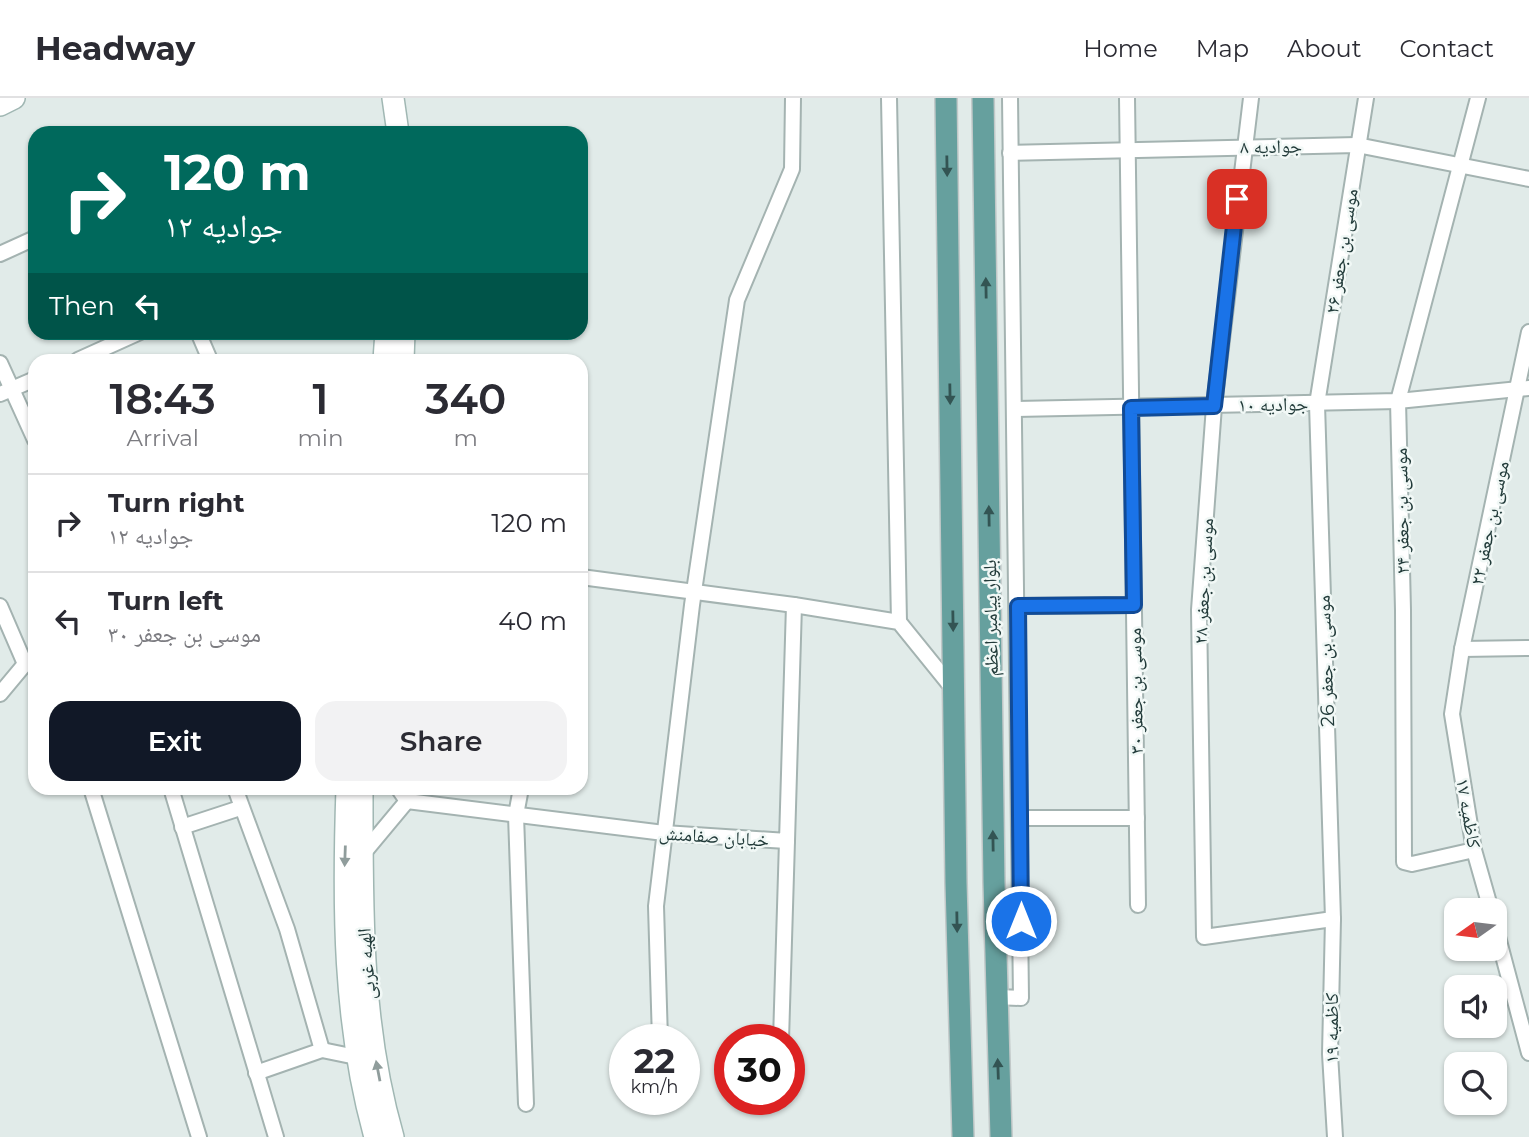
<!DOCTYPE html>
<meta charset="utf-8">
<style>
body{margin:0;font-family:Montserrat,"Noto Naskh Arabic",sans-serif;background:#f2f2f3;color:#2b2b33;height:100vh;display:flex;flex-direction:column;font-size:26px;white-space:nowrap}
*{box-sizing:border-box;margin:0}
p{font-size:23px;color:#7c7c81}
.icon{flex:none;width:38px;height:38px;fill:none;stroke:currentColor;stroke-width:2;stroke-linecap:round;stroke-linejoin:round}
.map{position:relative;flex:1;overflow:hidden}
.sheet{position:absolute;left:28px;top:256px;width:560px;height:441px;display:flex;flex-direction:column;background:#fff;border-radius:21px;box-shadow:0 2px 5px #0004}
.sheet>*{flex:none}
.top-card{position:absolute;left:28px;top:28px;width:560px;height:214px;border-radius:21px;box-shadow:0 2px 5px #0004;background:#00695c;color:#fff;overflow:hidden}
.needle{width:46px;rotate:256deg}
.buttons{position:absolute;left:1444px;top:800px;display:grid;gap:14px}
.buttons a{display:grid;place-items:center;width:63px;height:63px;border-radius:14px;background:#fff;box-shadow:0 2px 5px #0004;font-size:35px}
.speed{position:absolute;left:609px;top:926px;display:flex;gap:14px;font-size:35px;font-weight:700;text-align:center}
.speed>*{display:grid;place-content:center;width:91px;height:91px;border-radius:50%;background:#fff;box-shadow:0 2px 5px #0004;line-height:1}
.speed small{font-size:18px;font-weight:400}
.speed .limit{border:10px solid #d22;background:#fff;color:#111}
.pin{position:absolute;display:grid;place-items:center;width:60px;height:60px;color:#fff;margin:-30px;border-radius:14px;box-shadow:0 4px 10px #0006}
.me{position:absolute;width:77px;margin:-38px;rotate:0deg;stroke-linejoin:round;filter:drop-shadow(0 0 5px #0008)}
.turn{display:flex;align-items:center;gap:24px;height:147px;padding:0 21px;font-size:32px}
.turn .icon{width:91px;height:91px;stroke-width:2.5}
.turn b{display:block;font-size:49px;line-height:60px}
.then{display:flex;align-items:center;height:66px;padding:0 21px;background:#0003;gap:14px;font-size:26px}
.eta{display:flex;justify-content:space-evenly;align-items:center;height:119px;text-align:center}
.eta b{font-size:42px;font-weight:600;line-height:49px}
.action{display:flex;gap:14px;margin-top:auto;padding:14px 21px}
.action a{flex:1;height:80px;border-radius:21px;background:#111827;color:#fff;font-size:28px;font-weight:600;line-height:80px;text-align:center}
.action a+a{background:#f2f2f3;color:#2b2b33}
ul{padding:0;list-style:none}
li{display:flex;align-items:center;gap:21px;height:98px;padding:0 21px;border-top:2px solid #e1e1e2}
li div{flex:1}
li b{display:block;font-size:26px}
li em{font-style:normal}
header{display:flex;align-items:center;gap:42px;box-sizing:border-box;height:98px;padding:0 35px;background:#fff;border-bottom:2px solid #e1e1e2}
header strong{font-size:33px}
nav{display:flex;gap:38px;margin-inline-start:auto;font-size:24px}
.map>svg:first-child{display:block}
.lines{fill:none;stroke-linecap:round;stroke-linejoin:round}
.street-casing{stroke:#a4b3b1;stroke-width:18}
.secondary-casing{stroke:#a0b7b3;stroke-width:24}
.primary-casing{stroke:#c1c8c8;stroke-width:24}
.street{stroke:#fff;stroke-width:14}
.secondary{stroke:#fff;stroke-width:21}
.primary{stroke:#66a09e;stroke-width:21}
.oneway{fill:#335453}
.oneway2{fill:#909d9c}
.route-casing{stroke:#114b97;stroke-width:18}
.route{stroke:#1a73e8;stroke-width:12}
.labels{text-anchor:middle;stroke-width:5;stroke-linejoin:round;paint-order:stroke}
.street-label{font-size:19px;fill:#223b3a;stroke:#f1f8f6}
</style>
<header>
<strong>Headway</strong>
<nav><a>Home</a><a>Map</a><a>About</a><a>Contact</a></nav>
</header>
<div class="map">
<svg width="1529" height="1039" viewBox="0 0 1529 1039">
<rect width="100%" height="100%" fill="#e1ebe9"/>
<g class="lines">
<defs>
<g id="street">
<polyline points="889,0 899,524"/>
<polyline points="1127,0 1138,807"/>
<polyline points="1251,0 1214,308 1199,512 1204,839 1333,821"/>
<polyline points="1010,55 1357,47 1529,81"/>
<polyline points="0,156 35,140"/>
<polyline points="198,234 210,262"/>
<polyline points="78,262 140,234"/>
<polyline points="0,265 35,342"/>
<polyline points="0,296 35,281"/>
<polyline points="1016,311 1398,303 1529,290"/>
<polyline points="581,479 794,507 899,524 954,592"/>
<polyline points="0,508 25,566"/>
<polyline points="1018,508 1134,507"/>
<polyline points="1462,551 1529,550"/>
<polyline points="0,596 25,566 35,560"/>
<polyline points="91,690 199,1039"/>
<polyline points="171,690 276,1039"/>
<polyline points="235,690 287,831 322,952"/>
<polyline points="398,690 407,703"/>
<polyline points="521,690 516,717 526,1006"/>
<polyline points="407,703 664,735 787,743 794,507"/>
<polyline points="1021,720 1137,720"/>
<polyline points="182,729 240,710"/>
<polyline points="1474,752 1412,766 1404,764 1403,512 1398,303 1478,0"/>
<polyline points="362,757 407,703"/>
<polyline points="1491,812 1474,752 1452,616 1462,551 1529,234"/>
<polyline points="1494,824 1529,955"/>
<polyline points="996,899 1021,900 1010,0"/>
<polyline points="660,942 656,808 692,507 737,202 792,71 793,0"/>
<polyline points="781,942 787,743"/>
<polyline points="256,975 322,952 356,959"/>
<polyline points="1335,1039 1330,956 1333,821 1317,306 1366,0"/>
</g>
<g id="secondary">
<polyline points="393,0 398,35"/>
<polyline points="0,7 14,0"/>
<polyline points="384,262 386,234"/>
<polyline points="403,262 404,234"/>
<path d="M347,690C343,807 343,925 375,1039"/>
<path d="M362,690C362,807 360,925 393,1039"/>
</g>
<g id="primary">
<polyline points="946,0 956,785 963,1039"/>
<polyline points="983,0 994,784 1001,1039"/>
</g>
</defs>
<use href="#street" class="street-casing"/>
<use href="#secondary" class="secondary-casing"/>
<use href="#primary" class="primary-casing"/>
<use href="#street" class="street"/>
<use href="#secondary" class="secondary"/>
<use href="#primary" class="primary"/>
</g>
<defs><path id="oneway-solid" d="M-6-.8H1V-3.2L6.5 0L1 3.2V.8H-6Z" transform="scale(1.75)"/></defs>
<g class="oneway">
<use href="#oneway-solid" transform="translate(947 68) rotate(89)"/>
<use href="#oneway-solid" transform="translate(986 190) rotate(-91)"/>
<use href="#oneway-solid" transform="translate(950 296) rotate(89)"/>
<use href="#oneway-solid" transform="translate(989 418) rotate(-91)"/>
<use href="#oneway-solid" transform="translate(953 523) rotate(89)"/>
<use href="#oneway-solid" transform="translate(993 743) rotate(-91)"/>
<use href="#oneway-solid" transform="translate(957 824) rotate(89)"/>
<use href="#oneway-solid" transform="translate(998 971) rotate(-92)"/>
</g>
<g class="oneway2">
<use href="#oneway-solid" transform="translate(345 758) rotate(92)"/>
<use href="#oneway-solid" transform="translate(378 973) rotate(-101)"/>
</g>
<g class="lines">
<defs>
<polyline id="route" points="1021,823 1018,508 1134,507 1131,310 1214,308 1237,101"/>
</defs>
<use href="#route" class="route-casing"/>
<use href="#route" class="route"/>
</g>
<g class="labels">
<g class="street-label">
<text transform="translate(1271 48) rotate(-1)" y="7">جوادیه ۸</text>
<text transform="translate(1341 153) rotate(-81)" y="7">موسی بن جعفر ۲۶</text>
<text transform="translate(1273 306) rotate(-1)" y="7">جوادیه ۱۰</text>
<text transform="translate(1401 413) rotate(-91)" y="7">موسی بن جعفر ۲۴</text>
<text transform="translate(1489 425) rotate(-78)" y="7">موسی بن جعفر ۲۲</text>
<text transform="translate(1203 483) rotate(-87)" y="7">موسی بن جعفر ۲۸</text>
<text transform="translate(990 520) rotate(-91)" y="7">بلوار پیامبر اعظم</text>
<text transform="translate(1325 563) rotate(-92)" y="7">موسی بن جعفر 26</text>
<text transform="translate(1135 593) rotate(-91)" y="7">موسی بن جعفر ۳۰</text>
<text transform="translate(1469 715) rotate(80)" y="7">کاظمیه ۱۷</text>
<text transform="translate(714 738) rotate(4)" y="7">خیابان صفامنش</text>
<text transform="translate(366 866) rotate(-94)" y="7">الهیه غربی</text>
<text transform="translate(1331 930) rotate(-90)" y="7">کاظمیه ۱۹</text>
</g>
</g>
</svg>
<div class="buttons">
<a><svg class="needle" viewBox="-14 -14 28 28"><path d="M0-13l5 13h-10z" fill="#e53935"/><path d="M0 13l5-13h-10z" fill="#7c7c81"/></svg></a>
<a><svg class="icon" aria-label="sound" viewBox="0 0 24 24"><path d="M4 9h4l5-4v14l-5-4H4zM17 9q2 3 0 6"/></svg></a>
<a><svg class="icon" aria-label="search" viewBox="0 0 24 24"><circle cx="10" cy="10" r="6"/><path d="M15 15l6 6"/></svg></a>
</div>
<div class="speed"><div>22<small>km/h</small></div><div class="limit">30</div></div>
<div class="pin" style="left:1237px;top:101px;background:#d93025"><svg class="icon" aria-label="arrive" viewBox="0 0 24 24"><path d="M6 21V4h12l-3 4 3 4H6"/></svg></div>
<svg class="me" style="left:1021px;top:823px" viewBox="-20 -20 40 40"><circle r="17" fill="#1a73e8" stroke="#fff" stroke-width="3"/><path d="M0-11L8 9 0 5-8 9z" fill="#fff"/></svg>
<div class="top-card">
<div class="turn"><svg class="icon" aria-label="right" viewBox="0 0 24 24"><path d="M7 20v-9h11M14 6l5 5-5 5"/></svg><div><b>120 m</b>جوادیه ۱۲</div></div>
<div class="then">Then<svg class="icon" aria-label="left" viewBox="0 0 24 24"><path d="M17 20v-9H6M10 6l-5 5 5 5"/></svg></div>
</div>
<section class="sheet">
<div class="eta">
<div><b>18:43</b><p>Arrival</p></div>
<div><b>1</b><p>min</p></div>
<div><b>340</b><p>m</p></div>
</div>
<ul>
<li><svg class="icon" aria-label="right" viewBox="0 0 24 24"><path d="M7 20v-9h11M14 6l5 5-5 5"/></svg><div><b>Turn right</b><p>جوادیه ۱۲</p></div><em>120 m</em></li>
<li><svg class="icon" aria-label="left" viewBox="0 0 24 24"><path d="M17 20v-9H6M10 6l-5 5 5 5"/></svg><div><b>Turn left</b><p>موسی بن جعفر ۳۰</p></div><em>40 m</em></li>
</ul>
<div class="action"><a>Exit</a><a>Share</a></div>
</section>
</div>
